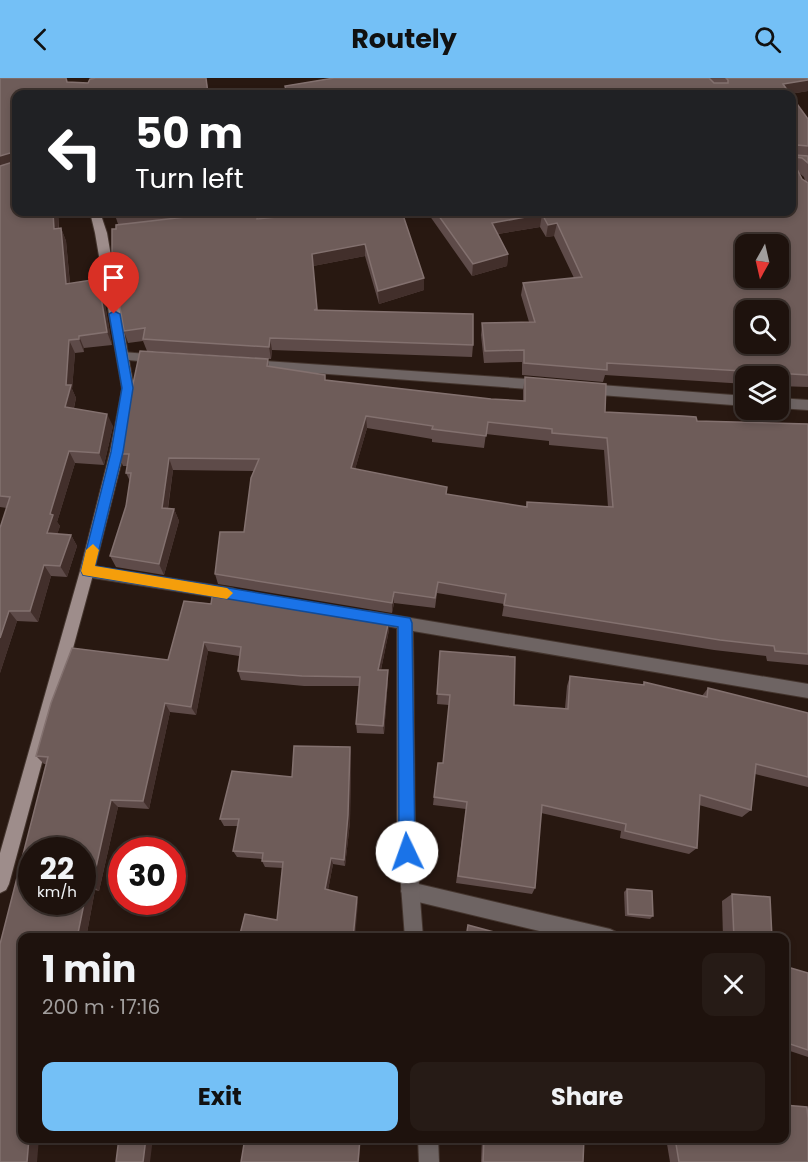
<!DOCTYPE html>
<meta charset="utf-8">
<style>
body{margin:0;font-family:Poppins,sans-serif;background:#261b16;color:#f1f3f6;height:100vh;display:flex;flex-direction:column;font-size:22px;white-space:nowrap}
*{box-sizing:border-box;margin:0}
p{font-size:20px;color:#a19e9d}
.icon{flex:none;width:33px;height:33px;fill:none;stroke:currentColor;stroke-width:2;stroke-linecap:round;stroke-linejoin:round}
.map{position:relative;flex:1;overflow:hidden}
.drawer{position:absolute;left:18px;top:855px;width:771px;height:210px;display:flex;flex-direction:column;background:#1e120d;border-radius:12px;box-shadow:0 3px 9px #0003,0 0 0 2px #3c322e}
.drawer>*{flex:none}
.banner{position:absolute;left:12px;top:12px;width:784px;height:126px;border-radius:12px;box-shadow:0 3px 9px #0003,0 0 0 2px #3c322e;background:#202124;color:#fff;overflow:hidden}
.needle{width:39px;rotate:188deg}
.buttons{position:absolute;left:735px;top:156px;display:grid;gap:12px}
.buttons a{display:grid;place-items:center;width:54px;height:54px;border-radius:12px;background:#1e120d;box-shadow:0 3px 9px #0003,0 0 0 2px #3c322e;font-size:30px}
.speed{position:absolute;left:18px;top:759px;display:flex;gap:12px;font-size:30px;font-weight:700;text-align:center}
.speed>*{display:grid;place-content:center;width:78px;height:78px;border-radius:50%;background:#1e120d;box-shadow:0 3px 9px #0003,0 0 0 2px #3c322e;line-height:1}
.speed small{font-size:15px;font-weight:400}
.speed .limit{border:9px solid #d22;background:#fff;color:#111}
.pin{position:absolute;display:grid;place-items:center;width:51px;height:51px;color:#fff;margin:-62px -26px;border-radius:50% 50% 50% 0;rotate:-45deg;box-shadow:0 0 6px #0007}
.pin .icon{rotate:45deg}
.me{position:absolute;width:66px;margin:-33px;rotate:357deg;stroke-linejoin:round;filter:drop-shadow(0 0 4px #0008)}
.turn{display:flex;align-items:center;gap:21px;height:126px;padding:0 24px;font-size:27px}
.turn .icon{width:78px;height:78px;stroke-width:2.5}
.turn b{display:block;font-size:42px;line-height:51px}
.round{display:grid;place-items:center;flex:none;width:63px;height:63px;border-radius:12px;background:#261b16}
.summary{display:flex;align-items:center;justify-content:space-between;height:102px;padding:0 24px}
h1{font-size:36px;font-weight:700;line-height:45px}
.primary-button{display:flex;gap:12px;margin-top:auto;padding:12px 24px}
.primary-button a{flex:1;height:69px;border-radius:12px;background:#74c0f6;color:#111;font-size:24px;font-weight:700;line-height:69px;text-align:center}
.primary-button a+a{background:#261b16;color:#f1f3f6}
header{display:flex;justify-content:space-between;align-items:center;height:78px;padding:0 24px;background:#74c0f6;color:#111;font-size:27px;font-weight:700}
.map>svg:first-child{display:block}
.lines{fill:none;stroke-linecap:round;stroke-linejoin:round}
.lane-casing{stroke:#44352e;stroke-width:2}
.street-casing{stroke:#44352e;stroke-width:2}
.secondary-casing{stroke:#44352e;stroke-width:2}
.lane{fill:#6e6463;fill-rule:evenodd}
.street{fill:#6e6463;fill-rule:evenodd}
.secondary{fill:#9e8d8b;fill-rule:evenodd}
.wall{fill:#5e4b49;fill-rule:evenodd}
.shaded-wall{fill:#422f2b}
.building{fill:#6e5c59;stroke:#83716f;stroke-width:1.5;fill-rule:evenodd}
.route{fill:#1a73e8;stroke:#114b97;stroke-width:1.5}
.slow{fill:#f59e0b}
</style>
<header><svg class="icon" aria-label="back" viewBox="0 0 24 24"><path d="M15 5l-7 7 7 7"/></svg>Routely<svg class="icon" aria-label="search" viewBox="0 0 24 24"><circle cx="10" cy="10" r="6"/><path d="M15 15l6 6"/></svg></header>
<div class="map">
<svg width="808" height="1084" viewBox="0 0 808 1084">
<rect width="100%" height="100%" fill="#281811"/>
<g class="lines">
<defs>
<polygon id="lane" points="410,804 610,851 616,854 619,860 569,860 410,822 404,819 401,813 404,807"/>
<g id="street">
<polygon points="259,134 294,134 289,137 238,142 233,139 238,136"/>
<polygon points="123,274 159,277 165,281 159,285 119,281 117,278"/>
<polygon points="249,282 542,302 548,307 542,312 249,290 243,286"/>
<polygon points="587,306 746,318 746,328 587,316 581,311"/>
<polygon points="778,320 808,322 808,332 778,330"/>
<polygon points="87,487 232,510 237,512 239,516 237,520 232,522 87,499 82,497 80,493 82,489"/>
<polygon points="369,533 808,606 808,620 413,553 415,755 423,860 405,860 397,755 397,550 364,544 362,539 364,534"/>
<polygon points="418,1060 438,1060 439,1084 419,1084"/>
</g>
<polygon id="secondary" points="90,134 100,134 107,155 134,311 124,374 94,493 9,806 6,812 0,815 0,775 80,493 110,374 122,311 95,155"/>
</defs>
<use href="#lane" class="lane-casing"/>
<use href="#street" class="street-casing"/>
<use href="#secondary" class="secondary-casing"/>
<use href="#lane" class="lane"/>
<use href="#street" class="street"/>
<use href="#secondary" class="secondary"/>
</g>
<g class="wall">
<polygon points="0,0 88,5 206,0 209,16 16,16 58,134 59,150 61,150 66,163 70,205 103,214 112,267 84,270 84,274 75,275 72,311 76,320 74,330 113,348 104,387 75,385 57,444 60,448 57,456 71,457 77,468 67,499 51,498 38,544 17,543 0,595 0,450 7,430 0,429"/>
<polygon points="334,0 808,0 808,13 790,16 286,16 285,8"/>
<path d="M792,19L808,41V309L778,308V298H746V306L605,297L603,304L522,297V284L484,285L481,257L482,245L529,244L521,217L523,205L574,200L554,158L546,159L540,149L498,156L508,176L507,188L472,198L427,134H792ZM798,94L804,99L805,103L802,101Z"/>
<polygon points="114,134 257,134 258,140 307,136 307,134 346,134 347,136 424,212 379,226 365,178 313,188 317,232 473,267 472,279 272,272 271,281 147,273 143,263 128,265 124,253 116,151 118,146"/>
<path d="M268,281L269,289L326,302L491,321L523,323V312L525,299L605,334L697,343L808,346V587L767,583L766,578L714,572L502,538L504,526L437,515L435,530L394,525L392,535L218,506L215,496L244,454L254,393L173,392L168,431H174L179,443L164,497L116,489L110,478L126,428L130,403L126,395L128,388H123L118,376ZM367,350L432,361V364L484,370L486,356L549,363V367L604,372L608,429L527,424L526,429L446,416L355,391Z"/>
<polygon points="184,523 389,542 389,552 381,592 388,592 388,601 384,656 357,655 356,646 359,608 304,608 241,602 238,593 239,578 208,573 196,637 170,634 149,731 118,729 99,813 95,812 86,860 47,686 44,686 36,678 168,582"/>
<polygon points="440,573 514,627 565,630 567,608 570,598 643,607 644,604 702,618 708,610 808,635 808,709 755,696 751,732 742,739 699,727 697,770 689,776 620,760 621,753 541,735 535,810 532,816 456,805 466,731 433,727 438,685 443,685 449,627 437,626"/>
<polygon points="350,669 351,677 350,744 345,788 333,786 328,812 358,825 277,842 283,790 265,789 262,783 262,781 237,779 233,773 238,748 224,748 220,741 292,699"/>
<polygon points="627,811 653,838 650,841 625,838 624,814"/>
<polygon points="732,816 772,860 723,860 722,823"/>
<polygon points="784,888 808,895 808,979 784,971"/>
<polygon points="482,1060 584,1060 583,1084 481,1084"/>
<polygon points="666,1060 784,1060 808,1084 670,1084"/>
</g>
<g class="shaded-wall">
<polygon points="808,2 808,13 790,16 783,6"/>
<polygon points="10,75 15,89 0,93 0,78"/>
<polygon points="53,134 58,134 59,164 54,151"/>
<polygon points="542,136 540,149 491,157 492,145"/>
<polygon points="557,145 554,158 546,159 548,147"/>
<polygon points="61,150 66,163 71,219 66,206"/>
<polygon points="365,166 365,178 313,188 318,243 315,244 312,176"/>
<polygon points="508,176 507,188 472,198 473,186"/>
<polygon points="424,200 424,212 379,226 378,213"/>
<polygon points="98,201 103,214 112,267 107,254"/>
<polygon points="79,258 84,270 84,274 79,261"/>
<polygon points="270,260 272,272 271,281 269,269"/>
<polygon points="69,262 75,275 72,311 76,320 71,341 65,329"/>
<polygon points="107,336 113,348 104,387 99,375"/>
<polygon points="366,338 367,350 352,402 351,390"/>
<polygon points="69,373 75,385 57,444 60,448 54,466 47,455 50,436"/>
<polygon points="169,380 173,392 166,442 162,430"/>
<polygon points="174,431 179,443 164,497 159,486"/>
<polygon points="71,457 77,468 67,499 60,488"/>
<polygon points="44,487 51,498 38,544 30,533"/>
<polygon points="394,514 394,525 392,535 392,525"/>
<polygon points="9,533 17,543 0,595 0,560"/>
<polygon points="389,542 389,552 379,601 378,592"/>
<polygon points="204,564 208,573 196,637 191,629"/>
<polygon points="388,592 388,601 384,656 383,648"/>
<polygon points="165,625 170,634 149,731 143,723"/>
<polygon points="350,669 351,677 350,744 345,788 344,782"/>
<polygon points="111,722 118,729 99,813 92,807"/>
<polygon points="331,780 333,786 327,817 325,811"/>
<polygon points="88,806 95,812 86,860 77,860"/>
<polygon points="357,819 358,825 355,860 353,860"/>
<polygon points="29,1060 39,1060 37,1084 27,1084"/>
<polygon points="146,1060 153,1060 150,1084 143,1084"/>
<polygon points="360,1060 361,1060 359,1084 358,1084"/>
</g>
<g class="building">
<polygon points="0,0 66,0 67,4 88,5 90,1 96,0 206,0 208,16 16,16 16,134 53,134 54,151 61,150 66,206 98,201 107,254 79,258 79,261 69,262 66,307 71,307 65,329 107,336 99,375 69,373 50,436 53,437 47,455 71,457 60,488 44,487 30,533 9,533 0,560 0,450 10,419 0,418 0,88 13,84 13,78 10,75 0,78"/>
<polygon points="334,0 709,0 714,5 728,5 728,2 726,0 808,0 808,2 783,6 790,16 287,16 285,8"/>
<path d="M792,19L808,41V68L797,67L795,69V77L808,78V85L802,80L795,79L796,89L802,101L808,105V297L607,285V292L524,285V272L485,273L482,245L535,244L523,205L582,199L557,145L548,147L542,136L492,145L508,176L473,186L436,134H792ZM746,166H778V200H746ZM746,232H778V266H746Z"/>
<polygon points="229,134 257,134 257,141 308,136 308,134 346,134 347,136 365,134 402,134 424,200 378,213 365,166 312,176 317,231 314,232 473,236 473,267 270,260 269,269 143,261 145,250 124,253 112,183 112,151 116,151 116,147"/>
<path d="M140,273L268,281L267,288L325,297V302L491,321L525,323V299L606,306L605,334L683,338L696,339L697,343L808,346V576L775,573L774,568L720,562L504,527L506,516L438,504L435,520L394,514L392,525L215,496L220,454H244L251,400L259,381L169,380L162,430L174,431L159,486L110,478L126,428L131,395H126L129,376H118ZM366,338L433,348L432,351L486,358L488,344L552,351V355L607,360L613,429L527,424V429L446,416L447,409L351,390Z"/>
<path d="M213,513L389,542L378,592H388L383,648L356,646L360,599L302,598L238,593L241,569L204,564L191,629L165,625L143,723L111,722L92,807L88,806L77,860H22V1060H29L27,1084H0V866L48,679L36,678L51,625L72,570L168,582L184,523L211,526ZM32,772H82V824H32Z"/>
<polygon points="440,573 515,579 514,627 568,631 570,598 644,607 644,604 707,619 708,610 808,635 808,699 756,686 751,732 700,717 697,770 625,753 626,746 542,727 535,810 458,798 467,724 434,719 438,685 443,685 450,617 437,616"/>
<polygon points="294,668 350,669 348,737 344,782 331,780 325,811 357,819 353,860 239,860 245,836 277,842 283,784 262,783 263,775 233,773 239,741 220,741 232,693 292,699"/>
<polygon points="627,811 652,813 653,838 628,836"/>
<polygon points="732,816 770,819 772,860 734,860"/>
<polygon points="468,847 516,860 466,860"/>
<polygon points="784,888 808,895 808,972 784,964"/>
<polygon points="784,1027 807,1029 808,1041 808,1084 679,1084 675,1060 784,1060"/>
<polygon points="119,1060 146,1060 143,1084 116,1084"/>
<polygon points="245,1060 360,1060 358,1084 241,1084"/>
<polygon points="484,1060 584,1060 583,1084 483,1084"/>
</g>
<polygon class="route" points="114,233 120,236 133,310 123,374 95,488 410,540 412,545 415,774 413,780 407,782 401,780 399,774 398,549 83,497 81,493 111,374 122,310 109,236"/>
<polygon class="slow" points="93,466 99,472 95,488 227,510 233,515 227,521 83,497 81,493 86,472"/>
</svg>
<div class="buttons">
<a><svg class="needle" viewBox="-14 -14 28 28"><path d="M0-13l5 13h-10z" fill="#e53935"/><path d="M0 13l5-13h-10z" fill="#a19e9d"/></svg></a>
<a><svg class="icon" aria-label="search" viewBox="0 0 24 24"><circle cx="10" cy="10" r="6"/><path d="M15 15l6 6"/></svg></a>
<a><svg class="icon" aria-label="layers" viewBox="0 0 24 24"><path d="M12 4l9 5-9 5-9-5zM3 14l9 5 9-5"/></svg></a>
</div>
<div class="speed"><div>22<small>km/h</small></div><div class="limit">30</div></div>
<div class="pin" style="left:114px;top:236px;background:#d93025"><svg class="icon" aria-label="arrive" viewBox="0 0 24 24"><path d="M6 21V4h12l-3 4 3 4H6"/></svg></div>
<svg class="me" style="left:407px;top:774px" viewBox="-20 -20 40 40"><circle r="19" fill="#fff"/><path d="M0-13L10 11 0 6-10 11z" fill="#1a73e8"/></svg>
<div class="banner">
<div class="turn"><svg class="icon" aria-label="left" viewBox="0 0 24 24"><path d="M17 20v-9H6M10 6l-5 5 5 5"/></svg><div><b>50 m</b>Turn left</div></div>
</div>
<section class="drawer">
<div class="summary"><div><h1>1 min</h1><p>200 m · 17:16</p></div><a class="round"><svg class="icon" aria-label="close" viewBox="0 0 24 24"><path d="M6 6l12 12M18 6L6 18"/></svg></a></div>
<div class="primary-button"><a>Exit</a><a>Share</a></div>
</section>
</div>
